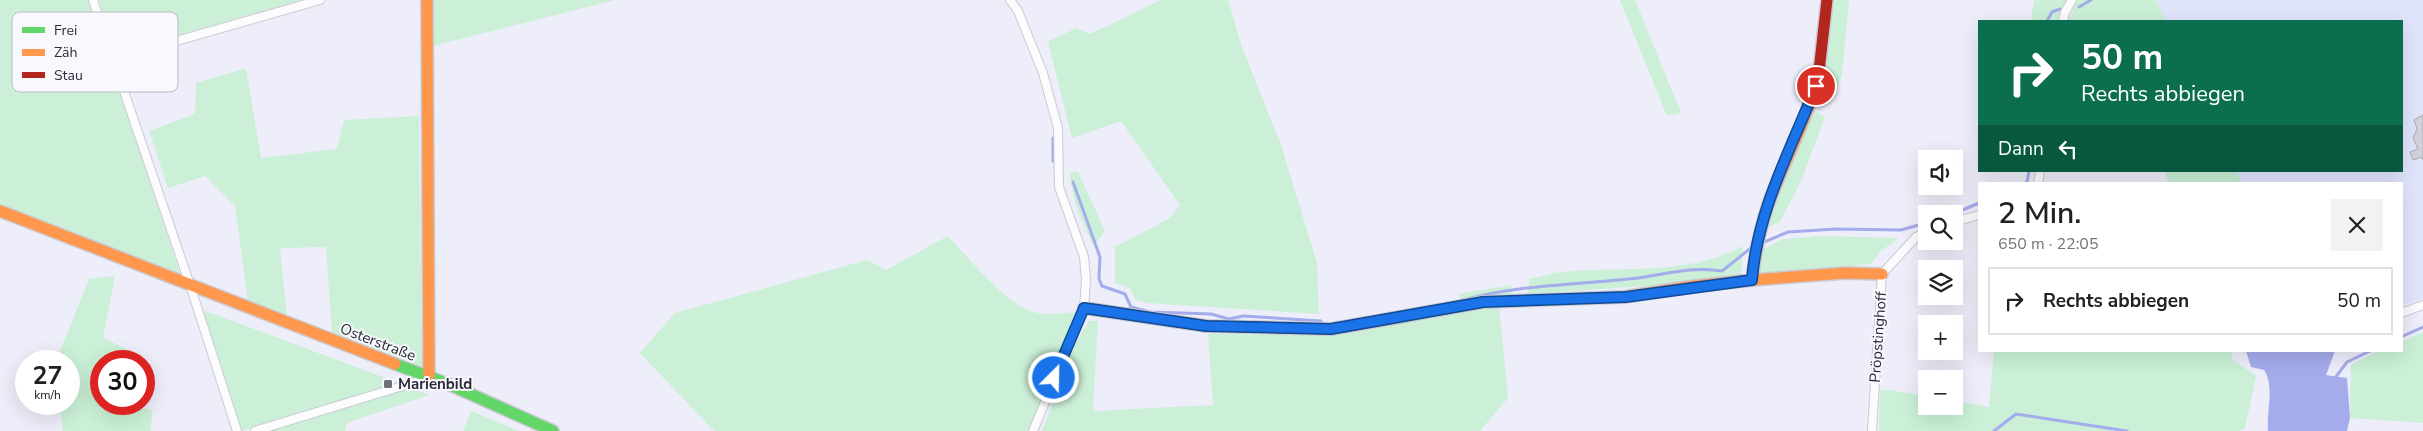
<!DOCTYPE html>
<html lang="de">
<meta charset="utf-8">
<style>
body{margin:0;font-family:"Nunito Sans",sans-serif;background:#f2f2f2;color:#202124;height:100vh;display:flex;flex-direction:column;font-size:19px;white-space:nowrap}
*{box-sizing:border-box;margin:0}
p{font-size:16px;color:#757577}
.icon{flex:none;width:28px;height:28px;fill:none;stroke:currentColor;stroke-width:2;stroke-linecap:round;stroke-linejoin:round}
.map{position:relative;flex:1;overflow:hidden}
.panel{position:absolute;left:1978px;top:182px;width:425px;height:170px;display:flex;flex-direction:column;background:#fff;border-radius:0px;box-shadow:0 5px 20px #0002}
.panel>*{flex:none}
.guide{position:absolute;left:1978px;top:20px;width:425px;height:152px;border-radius:0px;box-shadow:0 5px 20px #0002;background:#0b6e4f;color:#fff;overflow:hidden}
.controls{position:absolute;left:1918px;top:150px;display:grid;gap:10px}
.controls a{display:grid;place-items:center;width:45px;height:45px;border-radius:0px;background:#fff;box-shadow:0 5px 20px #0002;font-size:25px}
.speed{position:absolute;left:15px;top:350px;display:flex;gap:10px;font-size:25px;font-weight:700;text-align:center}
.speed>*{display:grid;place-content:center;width:65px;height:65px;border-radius:50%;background:#fff;box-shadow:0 5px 20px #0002;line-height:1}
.speed small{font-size:12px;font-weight:400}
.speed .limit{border:8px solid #d22;background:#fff;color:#111}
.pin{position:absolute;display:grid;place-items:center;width:42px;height:42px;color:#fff;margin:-21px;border:2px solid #fff;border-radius:50%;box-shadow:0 1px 5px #0007}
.me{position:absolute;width:55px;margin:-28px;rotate:23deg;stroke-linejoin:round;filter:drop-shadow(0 0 4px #0008)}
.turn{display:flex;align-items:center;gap:18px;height:105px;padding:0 20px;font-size:22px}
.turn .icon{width:65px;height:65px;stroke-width:2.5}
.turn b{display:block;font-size:35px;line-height:42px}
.then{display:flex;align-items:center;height:48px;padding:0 20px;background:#0003;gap:10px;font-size:19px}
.round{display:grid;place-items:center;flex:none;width:52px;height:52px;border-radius:0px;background:#f2f2f2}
.head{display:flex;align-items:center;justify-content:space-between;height:85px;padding:0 20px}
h1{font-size:30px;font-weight:600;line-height:38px}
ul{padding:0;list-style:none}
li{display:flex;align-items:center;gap:15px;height:68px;margin:0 10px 8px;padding:0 10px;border:2px solid #e0e0e0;border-radius:0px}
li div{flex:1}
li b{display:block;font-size:19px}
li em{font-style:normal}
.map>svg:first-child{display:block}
.built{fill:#e1e5fc}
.green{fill:#cbf0d7}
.water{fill:#a5acec}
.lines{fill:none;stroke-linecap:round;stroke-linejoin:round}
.stream{stroke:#a5acec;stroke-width:3}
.building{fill:#d1d2dc;stroke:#aaacb5}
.street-casing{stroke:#c9cad4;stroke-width:10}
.fast-casing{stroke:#c9cad4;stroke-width:14}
.slow-casing{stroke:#c9cad4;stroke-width:14}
.jam-casing{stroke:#c9cad4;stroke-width:14}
.street{stroke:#fcfcfe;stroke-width:8}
.fast{stroke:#63d668;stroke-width:11}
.slow{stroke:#ff974d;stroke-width:11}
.jam{stroke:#b3261e;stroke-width:11}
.route-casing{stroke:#114b97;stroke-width:12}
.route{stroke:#1a73e8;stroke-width:9}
.poi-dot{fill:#6e6f7a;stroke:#f8f9fe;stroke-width:2}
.labels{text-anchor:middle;stroke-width:4;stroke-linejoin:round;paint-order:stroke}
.street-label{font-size:15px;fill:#2a2b35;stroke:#f8f9fe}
.poi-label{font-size:15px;font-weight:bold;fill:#2a2b35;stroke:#f8f9fe;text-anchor:start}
.key{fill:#f8f9fe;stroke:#babbc2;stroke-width:1}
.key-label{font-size:14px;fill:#2a2b35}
</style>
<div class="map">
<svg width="2423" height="431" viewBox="0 0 2423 431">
<rect width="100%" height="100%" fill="#edeef9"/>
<polygon class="built" points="2156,0 2423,0 2423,298 2401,306 2401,184 2242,184 2236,171 2401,171 2401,21 2166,21"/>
<g class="green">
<polygon points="0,0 89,0 181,276 0,204"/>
<polygon points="99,0 302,0 116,53"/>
<polygon points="432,0 615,0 432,46"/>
<polygon points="1161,0 1228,0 1242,47 1281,145 1317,263 1319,314 1148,303 1135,300 1130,288 1115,283 1115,247 1170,218 1180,205 1121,121 1072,138 1048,41 1077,28 1090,34"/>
<polygon points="1620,0 1635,0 1681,113 1667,116"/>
<polygon points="1831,0 1849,0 1842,75 1830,104 1816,96"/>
<polygon points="2034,0 2067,0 2059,21 2031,21"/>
<polygon points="2077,0 2156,0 2166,21 2068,21"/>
<polygon points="246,68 261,158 337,149 344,120 419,116 422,369 332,334 326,247 280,248 287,317 248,302 235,206 205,176 168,188 149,131 195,114 196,83"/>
<polygon points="1811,109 1825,117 1801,181 1780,222 1762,231"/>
<polygon points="2164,171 2236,171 2242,184 2170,184"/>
<path d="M1070,172H1078L1105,231L1094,246C1082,223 1071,199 1070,172Z"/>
<path d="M948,236C968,257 1007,306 1034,312C1049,316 1064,314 1080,311L1030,431H714L640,353L675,313L867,260L886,270Z"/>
<polygon points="1822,236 1899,238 1881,251 1871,264 1755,275 1757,253 1783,239"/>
<path d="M1743,246L1741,276L1692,283L1528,294L1529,279C1540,277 1551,273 1562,272C1623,266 1688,276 1743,246Z"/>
<polygon points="115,276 103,338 142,356 142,361 101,361 101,404 143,404 143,408 152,410 151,431 63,431 60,404 69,404 69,361 56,361 89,279"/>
<polygon points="1511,285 1513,296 1461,303 1459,294"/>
<polygon points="1499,306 1508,398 1480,431 1042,431 1075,344 1089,321 1098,321 1093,411 1213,405 1208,334 1339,335"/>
<polygon points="203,310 399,383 242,431"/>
<polygon points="2423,332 2423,423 2350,418 2351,364 2380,351 2401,351 2401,342"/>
<polygon points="1994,351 2232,351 2232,359 2256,376 2245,428 2239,431 1879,431 1880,391 1890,390 1926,396 1926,406 1954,406 1954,401 1989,407"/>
<polygon points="412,388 429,395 347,423 345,431 269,431"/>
<polygon points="471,411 519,431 463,431"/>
</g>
<path class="water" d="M2246,351H2335L2326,375L2347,378L2350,418L2347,431H2268C2266,412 2275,386 2264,370L2251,367Z"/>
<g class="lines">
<g class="stream">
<polyline points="2079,7 2091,0"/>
<polyline points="2047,21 2052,12 2060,9"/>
<polyline points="1053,138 1053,161"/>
<polyline points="1073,182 1100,257 1099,279 1102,286 1125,294 1131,307 1150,312 1211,314 1229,319 1243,316 1321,321"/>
<polyline points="2023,184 2027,182 2029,171"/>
<polyline points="1953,214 1979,203"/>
<polyline points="1762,243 1788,232 1836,229 1901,230 1926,223"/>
<path d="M1460,301C1518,284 1578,285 1638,278C1666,274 1694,266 1722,271L1751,248"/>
<polyline points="2401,337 2423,327"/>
<polyline points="2335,378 2347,362 2370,351"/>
<polyline points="1994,431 2016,414 2127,431"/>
</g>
</g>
<polygon class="building" points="2423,115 2423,160 2422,157 2413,160 2410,152 2418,149 2413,138 2417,129 2414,120"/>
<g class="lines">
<defs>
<g id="street">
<polyline points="93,0 190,285 237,431"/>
<polyline points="1010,0 1018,11 1043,73 1058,128 1059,187 1084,257 1086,280 1084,308 1033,431"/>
<polyline points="2063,21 2065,12 2072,0"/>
<polyline points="113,59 320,0"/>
<polyline points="2038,184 2040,171"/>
<polyline points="1954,222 1979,215"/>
<polyline points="2401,313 2423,305"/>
<polyline points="255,431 429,378"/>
<polyline points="1872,431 1882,274 1916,237 1926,232"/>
</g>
<g id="fast">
<polyline points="1389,319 1483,302 1624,297"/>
<polyline points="395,364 448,384 553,431"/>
</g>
<g id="slow">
<polyline points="427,0 429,378"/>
<polyline points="0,211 395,364"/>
<path d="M1752,280C1755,254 1760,229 1768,205C1784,160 1809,118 1819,71"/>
<polyline points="1624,297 1694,286 1752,280 1845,273 1882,274"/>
</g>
<g id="jam">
<polyline points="1819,71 1827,0"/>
<polyline points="1084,308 1206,326 1331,329 1389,319"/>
</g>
</defs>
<use href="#street" class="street-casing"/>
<use href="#fast" class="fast-casing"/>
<use href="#slow" class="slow-casing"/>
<use href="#jam" class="jam-casing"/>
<use href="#street" class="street"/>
<use href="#fast" class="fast"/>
<use href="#slow" class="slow"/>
<use href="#jam" class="jam"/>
</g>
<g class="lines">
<defs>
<path id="route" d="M1054,378L1084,308L1206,326L1331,329L1483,302L1626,297L1752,280C1757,211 1791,149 1816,86"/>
</defs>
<use href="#route" class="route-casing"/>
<use href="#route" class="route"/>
</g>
<rect class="poi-dot" x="383" y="379" width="10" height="10" rx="2.5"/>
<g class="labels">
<g class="street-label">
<text transform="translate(1878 337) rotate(-86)" y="5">Pröpstinghoff</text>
<text transform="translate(378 342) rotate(21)" y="5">Osterstraße</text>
</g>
<g class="poi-label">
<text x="398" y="389">Marienbild</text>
</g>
</g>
<rect x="12" y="12" width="166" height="80" rx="8" class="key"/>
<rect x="22" y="27" width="23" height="6" fill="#63d668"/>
<rect x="22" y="49" width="23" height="7" fill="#ff974d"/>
<rect x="22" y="72" width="23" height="6" fill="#b3261e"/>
<g class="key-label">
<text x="54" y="35">Frei</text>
<text x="54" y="57">Zäh</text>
<text x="54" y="80">Stau</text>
</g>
</svg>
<div class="controls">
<a><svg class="icon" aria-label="sound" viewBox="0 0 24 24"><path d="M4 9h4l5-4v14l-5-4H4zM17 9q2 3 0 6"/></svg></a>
<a><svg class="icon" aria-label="search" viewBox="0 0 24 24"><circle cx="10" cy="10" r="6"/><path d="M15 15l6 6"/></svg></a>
<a><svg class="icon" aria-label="layers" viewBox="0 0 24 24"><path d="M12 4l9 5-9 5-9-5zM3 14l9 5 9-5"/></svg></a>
<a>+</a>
<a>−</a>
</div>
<div class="speed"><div>27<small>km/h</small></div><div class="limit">30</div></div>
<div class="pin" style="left:1816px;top:86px;background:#d93025"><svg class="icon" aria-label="arrive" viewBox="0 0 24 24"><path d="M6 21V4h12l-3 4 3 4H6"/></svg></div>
<svg class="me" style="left:1054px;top:378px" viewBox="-20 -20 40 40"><circle r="17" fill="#1a73e8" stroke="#fff" stroke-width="3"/><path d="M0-11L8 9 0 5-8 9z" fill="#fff"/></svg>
<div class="guide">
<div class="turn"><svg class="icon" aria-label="right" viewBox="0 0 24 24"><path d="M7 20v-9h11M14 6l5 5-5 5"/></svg><div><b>50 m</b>Rechts abbiegen</div></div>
<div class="then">Dann<svg class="icon" aria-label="left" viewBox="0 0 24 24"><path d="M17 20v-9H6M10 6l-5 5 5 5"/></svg></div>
</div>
<section class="panel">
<div class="head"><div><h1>2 Min.</h1><p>650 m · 22:05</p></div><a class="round"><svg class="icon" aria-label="close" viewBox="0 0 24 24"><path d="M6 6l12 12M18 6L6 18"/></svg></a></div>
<ul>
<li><svg class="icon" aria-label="right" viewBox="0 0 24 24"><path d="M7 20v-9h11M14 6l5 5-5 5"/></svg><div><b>Rechts abbiegen</b></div><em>50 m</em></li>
</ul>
</section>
</div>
